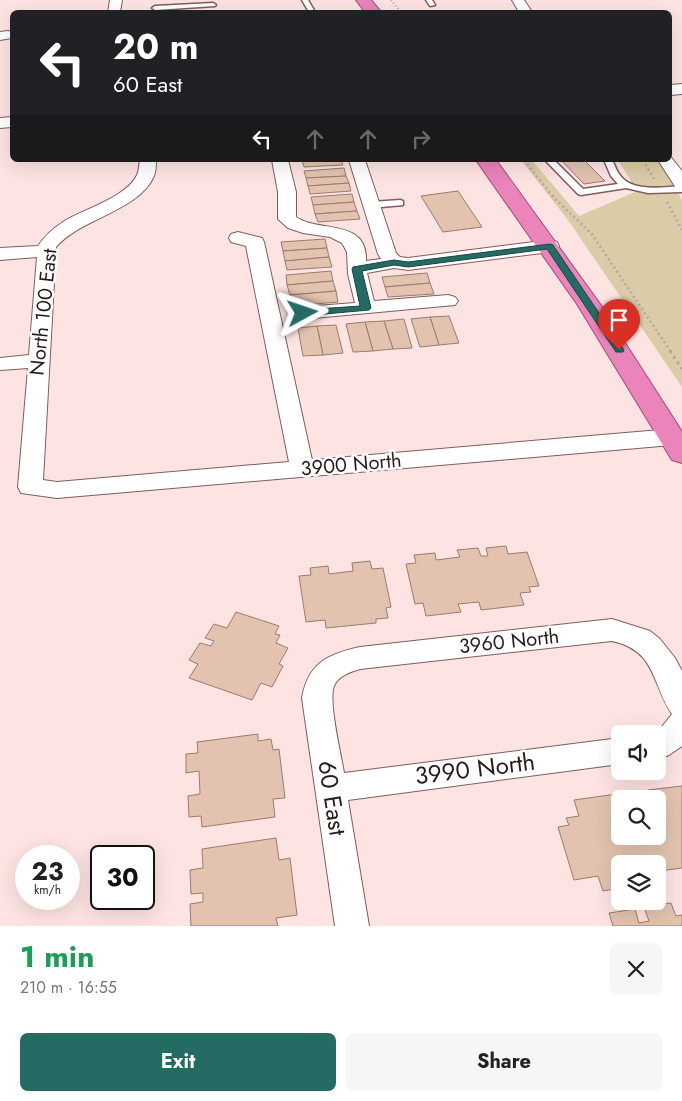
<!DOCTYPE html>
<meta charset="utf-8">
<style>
body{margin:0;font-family:Jost,sans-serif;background:#f6f6f6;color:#222;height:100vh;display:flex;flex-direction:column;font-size:19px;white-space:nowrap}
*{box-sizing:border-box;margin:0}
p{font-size:16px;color:#767676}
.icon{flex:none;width:28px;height:28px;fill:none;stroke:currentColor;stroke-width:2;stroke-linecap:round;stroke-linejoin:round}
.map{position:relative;height:926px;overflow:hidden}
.details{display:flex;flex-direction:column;background:#fff;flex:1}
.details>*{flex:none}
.top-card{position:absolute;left:10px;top:10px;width:662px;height:152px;border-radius:8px;box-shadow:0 5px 20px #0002;background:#202124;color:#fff;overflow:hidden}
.controls{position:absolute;left:611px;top:725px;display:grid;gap:10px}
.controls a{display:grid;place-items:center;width:55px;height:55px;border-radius:8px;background:#fff;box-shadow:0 5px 20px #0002;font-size:25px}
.speed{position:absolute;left:15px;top:845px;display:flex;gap:10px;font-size:25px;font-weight:700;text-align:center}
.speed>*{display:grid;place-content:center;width:65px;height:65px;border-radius:50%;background:#fff;box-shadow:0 5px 20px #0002;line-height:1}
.speed small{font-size:12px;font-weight:400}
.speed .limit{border:2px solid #111;border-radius:8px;background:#fff;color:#111}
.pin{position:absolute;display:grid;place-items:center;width:42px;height:42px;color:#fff;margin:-51px -21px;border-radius:50% 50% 50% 0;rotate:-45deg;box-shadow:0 0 5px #0007}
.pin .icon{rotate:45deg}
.me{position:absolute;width:55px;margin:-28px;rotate:85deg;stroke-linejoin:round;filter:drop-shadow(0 0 4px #0008)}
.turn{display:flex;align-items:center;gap:18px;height:105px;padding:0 20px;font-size:22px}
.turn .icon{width:65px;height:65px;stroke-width:2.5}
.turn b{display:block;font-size:35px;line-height:42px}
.lanes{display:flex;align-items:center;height:48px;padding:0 20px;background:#0003;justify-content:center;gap:25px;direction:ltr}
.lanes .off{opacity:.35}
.round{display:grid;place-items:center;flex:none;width:52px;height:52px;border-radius:8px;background:#f6f6f6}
.overview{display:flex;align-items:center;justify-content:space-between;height:85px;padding:0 20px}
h1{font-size:30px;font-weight:700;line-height:38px;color:#1e9e55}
.cta{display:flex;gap:10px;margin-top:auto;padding:10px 20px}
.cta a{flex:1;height:58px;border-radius:8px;background:#246c63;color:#fff;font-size:20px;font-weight:700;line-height:58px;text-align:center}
.cta a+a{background:#f6f6f6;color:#222}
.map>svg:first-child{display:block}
.green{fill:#dbcca8}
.building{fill:#e3c3af;stroke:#997c69}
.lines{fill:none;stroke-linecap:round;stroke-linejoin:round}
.service-casing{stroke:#805d5c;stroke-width:3}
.minor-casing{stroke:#805d5c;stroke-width:2}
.secondary-casing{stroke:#805d5c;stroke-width:2}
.trunk-casing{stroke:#a24b76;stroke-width:2}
.path-far2{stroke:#b9a4a2;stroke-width:2;stroke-dasharray:1 2.5;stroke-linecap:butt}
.path-far1{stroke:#b9a4a2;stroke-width:2.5;stroke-dasharray:2 3;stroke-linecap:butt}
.path{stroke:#b9a4a2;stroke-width:3;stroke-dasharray:2.5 4;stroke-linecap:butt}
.service{fill:#fff;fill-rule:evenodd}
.minor{fill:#fff;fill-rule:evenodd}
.secondary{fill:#fff;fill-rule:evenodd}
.trunk{fill:#ea84ba;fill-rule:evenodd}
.route{fill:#246c63;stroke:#174640}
.labels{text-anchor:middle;stroke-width:5;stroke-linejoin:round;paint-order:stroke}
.street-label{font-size:20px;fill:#281a19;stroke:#fff}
.near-street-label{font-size:24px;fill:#281a19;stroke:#fff}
</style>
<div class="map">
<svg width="682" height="926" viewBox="0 0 682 926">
<rect width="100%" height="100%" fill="#fde4e2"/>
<polygon class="green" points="521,160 532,160 579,216 635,192 631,181 618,160 659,160 682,200 682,387 568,220"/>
<g class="building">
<polygon points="302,160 341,160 343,165 304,167"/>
<polygon points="561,160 584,160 605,181 584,184"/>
<polygon points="344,168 346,176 306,178 304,171"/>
<polygon points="346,176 349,183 308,186 306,178"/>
<polygon points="349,183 351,191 310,194 308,186"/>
<polygon points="458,191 482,227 443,232 421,196"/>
<polygon points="352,194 354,202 313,205 311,197"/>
<polygon points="354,202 357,211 315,214 313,205"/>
<polygon points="357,211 360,219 318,222 315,214"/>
<polygon points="325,239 327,248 283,251 281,242"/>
<polygon points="327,248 329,257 285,261 283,251"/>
<polygon points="329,257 332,267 287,270 285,261"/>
<polygon points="331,271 333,281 287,285 286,275"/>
<polygon points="427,273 430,283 385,287 382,277"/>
<polygon points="333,281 336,291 290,295 287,285"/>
<polygon points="430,283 434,294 388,297 385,287"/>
<polygon points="336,291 338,302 292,306 290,295"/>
<polygon points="449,316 459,343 439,345 430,317"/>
<polygon points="430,317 439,345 420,347 411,319"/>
<polygon points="404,319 412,348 393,349 384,321"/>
<polygon points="384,321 393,349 373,351 365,322"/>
<polygon points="365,322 373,351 353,352 346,324"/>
<polygon points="336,325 343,353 323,355 317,326"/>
<polygon points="317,326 323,355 303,356 298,328"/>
<polygon points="506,546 508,554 527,552 539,586 529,587 531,592 520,593 524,605 481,610 479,602 458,604 461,612 426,616 423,603 415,604 406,564 416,563 414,555 435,553 436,560 460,557 457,550 478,548 481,556 488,556 486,548"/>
<polygon points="370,561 372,569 383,568 391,607 386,608 388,618 376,619 376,623 326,628 325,620 306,622 299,576 311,575 310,568 328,566 329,574 353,571 352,563"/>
<polygon points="236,612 279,626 275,634 280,635 276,643 288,648 279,664 283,666 272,687 261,683 252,700 189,678 198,664 189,660 200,643 211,646 214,641 205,638 214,624 227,628"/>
<polygon points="258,734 258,741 271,739 273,750 279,749 285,798 273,799 275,817 202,827 201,816 189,817 188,796 200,794 199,771 186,773 186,754 198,753 197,742"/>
<polygon points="682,786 682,868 660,871 664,883 658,884 658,864 620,864 620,888 603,891 598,876 574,880 558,827 569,825 566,818 579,816 574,800 624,793 626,799 620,799 620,836 658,836 658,799 651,799 648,790"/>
<polygon points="276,838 279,860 290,858 297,915 276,918 278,926 191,926 190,904 203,902 203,893 191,894 190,870 203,868 202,849"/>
<polygon points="671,903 676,916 682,915 682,926 613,926 609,913 635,909 639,923 649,921 644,907"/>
</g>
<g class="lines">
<defs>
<g id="service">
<polygon points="302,0 308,0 315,12 309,12"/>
<polygon points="426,0 432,0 435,5 430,6"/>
<polygon points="213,3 216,5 215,6 155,10 152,8 155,6"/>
<path d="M545,160H554L583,189L618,184L611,176L604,160H612C615,165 616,170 619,174C631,193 663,187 682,186V192L648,193L626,188L581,195L578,194Z"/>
<polygon points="400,200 403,201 403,205 371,208 366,205 371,202"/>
</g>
<g id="minor">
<polygon points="110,0 122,0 120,12 108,12"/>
<polygon points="512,0 524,0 532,12 519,12"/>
<polygon points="8,31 12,32 12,38 0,40 0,32"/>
<polygon points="670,156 682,171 682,189 676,188 658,160 670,160"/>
<path d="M140,160H156C156,165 156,171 154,176C139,211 81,218 56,247L43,480L57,482L289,462L246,246L231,242L229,238L231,234L238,232L262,238L264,242L312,460L672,429L680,432L682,439L680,442L672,445L57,498L21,493L18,487L28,368L0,370V358L29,355L37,257L0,260V248L38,246C45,235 55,227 66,220C85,209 128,196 137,175C139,171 139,165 140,160Z"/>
<path d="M272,160H288L296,192V217C319,233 368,218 366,261L381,259L378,254L349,160H365L396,253L400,257L408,258L550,240L557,242L559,246L557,250L550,252L408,270L394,268L367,273L374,301L448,295L455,297L458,301L455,305L303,319L296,317L293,313L296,309L303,307L355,303L348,274L347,252L342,243L330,237L303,233L288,228L278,219V192Z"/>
<path d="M612,619L650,631L660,639L675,658L682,671V746L669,755L658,759V734H652L661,728L672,714C651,683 657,651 612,641L360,669C350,672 338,676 334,686C328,701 341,754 344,773L620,738V764L348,800L369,926H335L302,698C308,663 328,654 360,647Z"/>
</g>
<g id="secondary">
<polygon points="682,84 682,94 670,95 670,85"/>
<polygon points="12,117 12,127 0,128 0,118"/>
</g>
<g id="trunk">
<polygon points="356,0 371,0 381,12 365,12"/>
<polygon points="476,160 496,160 600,304 672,416 682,432 682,463 672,460 577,304"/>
</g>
</defs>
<use href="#service" class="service-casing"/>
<use href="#minor" class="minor-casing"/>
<use href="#secondary" class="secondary-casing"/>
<use href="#trunk" class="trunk-casing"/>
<polyline class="path-far2" points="391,0 401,12"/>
<g class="path-far1">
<polyline points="524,160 554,198 591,233 671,352"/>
<polyline points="643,160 654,179"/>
<polyline points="667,202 682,230"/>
</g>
<polyline class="path" points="670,351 682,369"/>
<use href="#service" class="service"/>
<use href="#minor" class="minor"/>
<use href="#secondary" class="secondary"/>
<use href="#trunk" class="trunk"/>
</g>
<polygon class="route" points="550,244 553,245 624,350 623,352 616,352 547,249 408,267 394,265 362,271 371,308 369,310 303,316 298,313 303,310 360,306 352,269 353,267 394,260 408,262"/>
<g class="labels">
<g class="street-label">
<text transform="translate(43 312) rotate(-84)" y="7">North 100 East</text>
<text transform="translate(351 464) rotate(-5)" y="7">3900 North</text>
<text transform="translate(509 641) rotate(-6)" y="7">3960 North</text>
</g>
<g class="near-street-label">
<text transform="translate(475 769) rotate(-7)" y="8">3990 North</text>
<text transform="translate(332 798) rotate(81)" y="8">60 East</text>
</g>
</g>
</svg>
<div class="controls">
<a><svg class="icon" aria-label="sound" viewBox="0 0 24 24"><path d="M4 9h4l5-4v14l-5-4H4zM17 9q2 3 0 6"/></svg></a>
<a><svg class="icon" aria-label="search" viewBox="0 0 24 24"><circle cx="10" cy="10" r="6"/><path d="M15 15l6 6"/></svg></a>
<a><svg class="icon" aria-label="layers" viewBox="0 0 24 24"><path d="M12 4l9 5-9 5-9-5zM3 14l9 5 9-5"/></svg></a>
</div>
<div class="speed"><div>23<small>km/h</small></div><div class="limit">30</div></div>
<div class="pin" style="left:619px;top:350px;background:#d93025"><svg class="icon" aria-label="arrive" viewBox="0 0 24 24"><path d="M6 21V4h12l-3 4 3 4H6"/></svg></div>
<svg class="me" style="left:303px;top:313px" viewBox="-20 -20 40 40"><path d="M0-17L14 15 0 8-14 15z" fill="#246c63" stroke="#fff" stroke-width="4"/></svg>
<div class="top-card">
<div class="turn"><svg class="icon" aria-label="left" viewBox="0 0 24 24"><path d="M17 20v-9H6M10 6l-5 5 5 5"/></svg><div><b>20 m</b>60 East</div></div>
<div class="lanes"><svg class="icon" aria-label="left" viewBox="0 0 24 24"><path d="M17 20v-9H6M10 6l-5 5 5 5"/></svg><svg class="icon off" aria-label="ahead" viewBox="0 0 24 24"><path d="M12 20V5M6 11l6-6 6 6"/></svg><svg class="icon off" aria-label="ahead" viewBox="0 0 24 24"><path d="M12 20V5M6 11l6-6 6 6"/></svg><svg class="icon off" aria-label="right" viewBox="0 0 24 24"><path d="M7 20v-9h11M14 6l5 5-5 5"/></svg></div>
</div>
</div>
<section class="details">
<div class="overview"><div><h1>1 min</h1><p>210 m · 16:55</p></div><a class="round"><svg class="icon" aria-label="close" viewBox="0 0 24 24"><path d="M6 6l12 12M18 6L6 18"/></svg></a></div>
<div class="cta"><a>Exit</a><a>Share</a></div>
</section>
